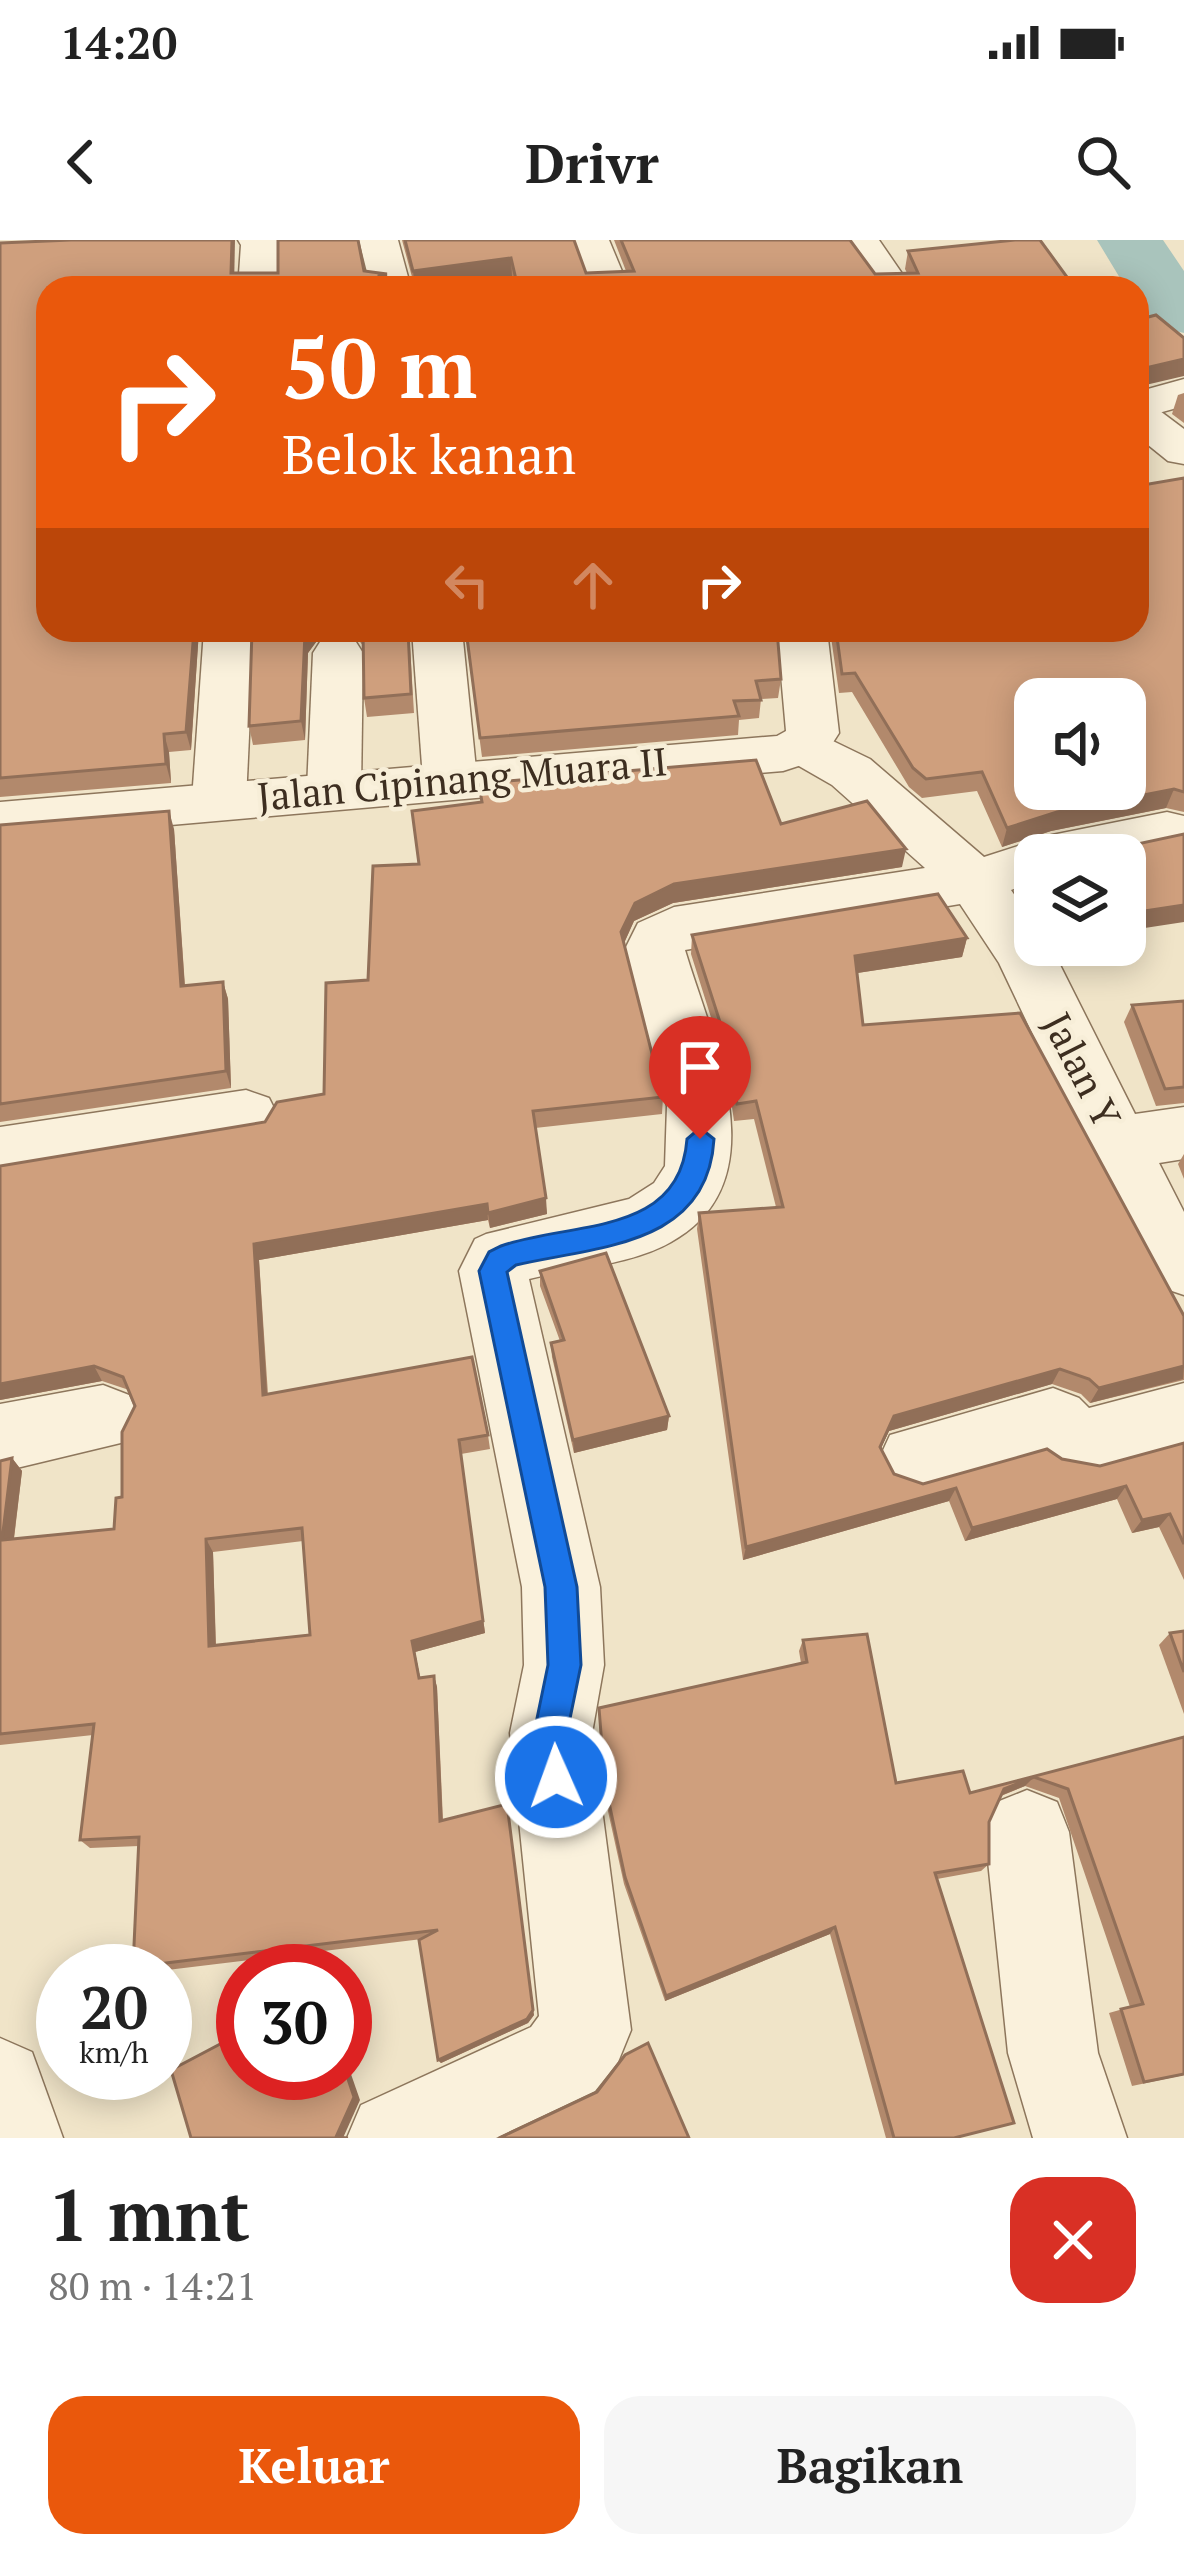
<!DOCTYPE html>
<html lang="id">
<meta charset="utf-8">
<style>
body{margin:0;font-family:"PT Serif",serif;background:#f6f6f6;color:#222;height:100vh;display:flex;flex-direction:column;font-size:45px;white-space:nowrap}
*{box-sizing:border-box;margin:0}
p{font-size:39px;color:#767676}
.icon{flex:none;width:66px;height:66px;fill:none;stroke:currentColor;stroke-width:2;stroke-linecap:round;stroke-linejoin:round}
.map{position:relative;height:1898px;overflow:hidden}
.details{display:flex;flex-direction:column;background:#fff;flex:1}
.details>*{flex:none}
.hud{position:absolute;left:36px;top:36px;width:1113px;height:366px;border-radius:36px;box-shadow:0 6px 30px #0003;background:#ea580c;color:#fff;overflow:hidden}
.tools{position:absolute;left:1014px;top:438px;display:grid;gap:24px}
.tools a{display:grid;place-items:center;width:132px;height:132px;border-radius:24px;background:#fff;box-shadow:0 6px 30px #0003;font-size:60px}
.speed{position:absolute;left:36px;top:1704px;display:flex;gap:24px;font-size:60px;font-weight:700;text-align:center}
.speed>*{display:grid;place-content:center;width:156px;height:156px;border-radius:50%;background:#fff;box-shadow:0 6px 30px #0003;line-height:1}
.speed small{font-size:30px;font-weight:400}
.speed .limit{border:18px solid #d22;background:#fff;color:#111}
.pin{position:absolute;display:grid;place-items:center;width:102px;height:102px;color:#fff;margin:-123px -51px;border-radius:50% 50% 50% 0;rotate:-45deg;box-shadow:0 0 12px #0007}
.pin .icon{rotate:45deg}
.me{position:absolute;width:132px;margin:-66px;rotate:358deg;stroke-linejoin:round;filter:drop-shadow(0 0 9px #0008)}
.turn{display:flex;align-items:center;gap:42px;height:252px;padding:0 48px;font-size:54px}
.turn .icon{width:156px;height:156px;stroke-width:2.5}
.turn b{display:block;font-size:84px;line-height:102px}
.lanes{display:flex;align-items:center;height:114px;padding:0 48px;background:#0003;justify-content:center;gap:60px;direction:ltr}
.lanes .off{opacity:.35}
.round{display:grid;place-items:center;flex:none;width:126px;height:126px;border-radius:36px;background:#f6f6f6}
.overview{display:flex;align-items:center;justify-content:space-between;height:204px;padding:0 48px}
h1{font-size:72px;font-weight:700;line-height:90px}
.primary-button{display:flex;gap:24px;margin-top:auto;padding:24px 48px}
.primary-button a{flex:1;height:138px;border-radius:36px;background:#ea580c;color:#fff;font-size:48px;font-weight:700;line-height:138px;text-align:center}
.primary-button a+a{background:#f6f6f6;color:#222}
.status{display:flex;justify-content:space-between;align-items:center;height:84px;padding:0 60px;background:#fff;direction:ltr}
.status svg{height:33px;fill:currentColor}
header{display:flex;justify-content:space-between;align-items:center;height:156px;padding:0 48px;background:#fff;font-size:54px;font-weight:700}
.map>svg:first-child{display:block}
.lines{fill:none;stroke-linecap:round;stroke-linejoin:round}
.river{fill:#a9c4bc;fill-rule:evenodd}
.minor-casing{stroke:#8d765c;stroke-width:3}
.tertiary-casing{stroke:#8d765c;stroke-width:3}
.minor{fill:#faf1dc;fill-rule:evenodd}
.tertiary{fill:#faf1dc;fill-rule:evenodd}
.wall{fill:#b2896c;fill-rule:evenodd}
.shaded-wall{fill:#916f58}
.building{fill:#cf9f7d;stroke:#916f58;stroke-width:3;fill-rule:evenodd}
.route{fill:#1a73e8;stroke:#114b97;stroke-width:3}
.labels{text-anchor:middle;stroke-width:9;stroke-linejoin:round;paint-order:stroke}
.street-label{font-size:39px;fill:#3d2e20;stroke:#f7eed8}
</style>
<div class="status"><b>14:20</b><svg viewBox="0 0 49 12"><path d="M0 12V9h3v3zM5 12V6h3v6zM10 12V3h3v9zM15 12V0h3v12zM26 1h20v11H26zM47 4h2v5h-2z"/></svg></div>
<header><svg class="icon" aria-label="back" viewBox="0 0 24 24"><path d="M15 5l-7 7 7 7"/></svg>Drivr<svg class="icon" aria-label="search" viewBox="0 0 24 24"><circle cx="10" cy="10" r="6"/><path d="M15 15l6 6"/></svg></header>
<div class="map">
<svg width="1184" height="1898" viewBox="0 0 1184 1898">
<rect width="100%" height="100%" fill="#f0e4c8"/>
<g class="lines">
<path class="river" d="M1097,0H1163L1184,31V93C1156,86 1137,80 1137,48H1126Z"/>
<defs>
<g id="minor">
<polygon points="238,0 278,0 278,48 238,48 241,5"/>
<polygon points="359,0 398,0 411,48 371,48"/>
<polygon points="571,0 609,0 629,48 589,48"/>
<polygon points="841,0 879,0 912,48 872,48"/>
<polygon points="1137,161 1152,165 1184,189 1184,224 1168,221 1137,196"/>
<polygon points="204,390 254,390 246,560 238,573 219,579 200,573 192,560"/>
<polygon points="412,390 462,390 477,539 469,552 450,557 431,552 423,539"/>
<polygon points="338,397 356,402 363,413 361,549 353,562 334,568 315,562 307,549 313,413 320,402"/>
<path d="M804,487L870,519L984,617L1052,595L1167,572L1184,576V606L1125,619V615H1035V641L1011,650L1035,684V705H1049L1055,715L1135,874L1184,867V919L1159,923L1184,972V1055L1160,1047L1135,1010L999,723L960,664L685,710C712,801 781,941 671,1002C631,1025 574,1028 529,1039L600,1347L604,1425L592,1493L631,1790L618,1822L595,1851L496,1898H347L361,1865L531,1787L539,1776L510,1493L524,1425L522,1347L459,1031L475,999L486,994L629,959L654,943L665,926L667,866L625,709L638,683L674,667L925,628L832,545L785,518L777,505L785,492Z"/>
<polygon points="246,850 269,858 278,876 269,894 0,941 0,887"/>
<path d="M1184,1143V1209C1140,1221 1077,1256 1040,1218L916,1253L890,1243L879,1219L890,1195L1053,1148L1079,1158L1089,1168Z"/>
<polygon points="103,1145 129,1155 139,1178 129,1201 0,1232 0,1164"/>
<polygon points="1027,1550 1057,1562 1069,1592 1098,1813 1127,1898 1033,1898 1008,1813 985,1592 997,1562"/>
</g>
<g id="tertiary">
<polygon points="1184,139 1184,166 1137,179 1137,152"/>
<polygon points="777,390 827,390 839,493 823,518 783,531 0,600 0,562 777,496 786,491"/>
<polygon points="0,1798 32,1812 63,1898 0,1898"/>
</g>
</defs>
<use href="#minor" class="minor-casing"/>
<use href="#tertiary" class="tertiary-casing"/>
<use href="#minor" class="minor"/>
<use href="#tertiary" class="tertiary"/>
</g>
<g class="wall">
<polygon points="402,0 574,0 586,33 626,31 614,0 850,0 875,34 907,33 905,29 908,11 1075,48 515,48 512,36 415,48"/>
<polygon points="0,3 235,33 364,31 48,48 48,390 199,390 191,510 169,512 171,543 0,557"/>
<polygon points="1184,153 1184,183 1172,174 1178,155"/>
<polygon points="1184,238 1184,572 1166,568 1051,591 1002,607 977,551 922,558 909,547 852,452 839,453 830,390 1137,390"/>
<polygon points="253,390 409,390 414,473 367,477 364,458 364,407 357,398 339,393 319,398 308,413 305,500 253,505 249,486"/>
<polygon points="465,390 777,390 781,439 778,458 761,459 759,478 739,480 738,495 482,517"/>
<path d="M479,545L781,584L902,627L673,663L634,681L624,703L663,857L662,874L535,888L547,974L490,988L488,980L259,1020L268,1154L488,1195L490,1209L461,1214L485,1393L415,1412L420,1438L434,1436L437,1447L443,1580L534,1775L528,1783L441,1823L438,1820L422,1699L159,1731H139L133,1727L139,1606L90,1608L80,1600L93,1495L0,1505V1221L12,1218L22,1231L14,1299L114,1289L122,1257L135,1166L129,1150L102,1141L0,1160V926L265,882L324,854L368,740L419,624L481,562ZM303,1301L310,1395L216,1405L213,1312Z"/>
<polygon points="0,585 174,589 185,746 223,742 228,759 231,848 0,882"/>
<polygon points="1035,629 1035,682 1021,651 1027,633"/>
<polygon points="692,695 967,698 962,717 857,733 863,785 1184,1076 1184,1140 1090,1163 1081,1154 1052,1144 889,1191 881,1208 894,1234 923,1244 1062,1219 1100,1226 1184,1203 1184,1340 1159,1287 1132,1293 1117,1259 965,1301 949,1261 743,1320 697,989 699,973 776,967 754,879 734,881 726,825 691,714"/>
<polygon points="1184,761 1184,863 1156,866 1124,782 1132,765"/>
<polygon points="1184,914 1184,939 1178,924"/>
<polygon points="540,1031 669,1176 667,1190 574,1213 552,1117 551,1103 560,1101 540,1046"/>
<polygon points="1184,1391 1184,1474 1159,1405 1170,1393"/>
<polygon points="803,1400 896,1543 970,1553 1184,1497 1184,1835 1132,1846 1109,1773 1130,1767 1059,1558 1025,1546 1001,1556 989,1582 989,1624 981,1631 937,1639 955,1898 886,1898 830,1694 665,1761 624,1644 604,1553 599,1479 801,1423 799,1411"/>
</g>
<g class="shaded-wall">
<polygon points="232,0 235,0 234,48 231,33"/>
<polygon points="511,18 512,36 415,48 413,31"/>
<polygon points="387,34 388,48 378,48 379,35"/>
<polygon points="1184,119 1184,136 1137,147 1137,139 1141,129"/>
<polygon points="194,390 199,390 191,510 186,492"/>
<polygon points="308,390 339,390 339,393 319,398 308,413 305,500 301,481 305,394"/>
<polygon points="164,494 169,512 171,543 166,524"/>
<polygon points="1174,549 1166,568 1051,591 1002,607 1007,588 1057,572"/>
<polygon points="169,571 174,589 186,764 181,746"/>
<polygon points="906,609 902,627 673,663 634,681 621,710 621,692 635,663 674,644"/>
<polygon points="1184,665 1184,682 1125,691 1125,674"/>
<polygon points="967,698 962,717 851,734 855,716"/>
<polygon points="223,742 228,759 231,848 226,831"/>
<polygon points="546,958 547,974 490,988 488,973"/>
<polygon points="487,964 488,980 259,1020 268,1169 263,1155 254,1004"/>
<polygon points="94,1126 102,1141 0,1160 0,1144"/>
<polygon points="1184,1126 1183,1139 1090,1163 1099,1148"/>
<polygon points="1060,1129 1052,1144 889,1191 875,1221 894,1176"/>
<polygon points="669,1176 667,1190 574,1213 573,1200"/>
<polygon points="459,1200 485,1393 415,1412 422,1448 412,1401"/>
<polygon points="12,1218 22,1231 12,1313 2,1300"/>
<polygon points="1126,1246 1117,1259 965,1301 972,1288"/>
<polygon points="956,1248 949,1261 743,1320 746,1307"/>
<polygon points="1170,1274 1159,1287 1132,1293 1142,1280"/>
<polygon points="206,1299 213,1312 216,1417 209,1406"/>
<polygon points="434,1436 437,1447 443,1589 440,1581"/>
<polygon points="1034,1537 1025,1546 995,1558 1004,1549"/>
<polygon points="507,1564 534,1775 528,1783 441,1823 438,1820"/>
<polygon points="835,1687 830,1694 665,1761 666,1756"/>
<polygon points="345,1817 360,1860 343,1898 336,1897"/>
</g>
<g class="building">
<polygon points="71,0 232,0 231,33 278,33 278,0 358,0 364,31 387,34 379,35 378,48 48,48 48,390 194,390 186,492 164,494 166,524 0,538 0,3"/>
<polygon points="405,0 574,0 586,33 634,31 621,0 850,0 875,34 918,33 908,11 1015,0 1040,0 1075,48 518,48 511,18 413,31"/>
<polygon points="1156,75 1184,98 1184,119 1141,129 1138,135 1137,80"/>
<path d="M1184,238V552L1174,549L1057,572L1007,588L982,532L926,539L913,528L855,433L842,434L836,390H1137V246ZM1035,459H1125V549H1035Z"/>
<polygon points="252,390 308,390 305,394 301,481 249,486"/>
<polygon points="363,390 408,390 411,454 364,458"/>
<polygon points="466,390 777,390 781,439 756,441 761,460 734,461 739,476 480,498"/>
<path d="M756,520L781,584L867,561L906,609L674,644L635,663L621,692L663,857L533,871L546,958L488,973L487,964L254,1004L263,1155L472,1117L488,1195L459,1200L483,1381L412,1401L419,1438L434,1436L440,1581L507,1564L533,1770L527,1779L438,1820L419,1700L438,1690L133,1727L139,1597L80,1600L94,1484L0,1494V1221L12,1218L2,1300L114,1289L116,1258L122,1257V1192L135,1166L123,1137L94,1126L0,1144V926L265,882L277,862L324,854L326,743L368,740L373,626L419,624L412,571L482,562L479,545L485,543ZM302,1288L310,1395L209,1406L206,1299Z"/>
<polygon points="169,571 181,746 223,742 226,831 0,864 0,585"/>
<polygon points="1184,594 1184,665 1125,674 1125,615 1045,615 1045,601 1128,601 1133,605"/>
<polygon points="1035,629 1035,650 1027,633"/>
<polygon points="938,654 967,698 855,716 863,785 1020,773 1184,1076 1184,1126 1099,1148 1089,1139 1060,1129 894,1176 880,1207 894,1234 923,1244 1047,1209 1062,1219 1100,1226 1184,1203 1184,1304 1170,1274 1142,1280 1126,1246 972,1288 956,1248 746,1307 699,973 783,967 756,861 737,864 728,807 692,695"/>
<polygon points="1184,761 1184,847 1165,849 1132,765"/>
<polygon points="606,1013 669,1176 573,1200 551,1103 564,1100 540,1031"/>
<polygon points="1184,1391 1184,1432 1170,1393"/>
<polygon points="867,1394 896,1543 963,1531 970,1553 1184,1497 1184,1834 1144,1842 1121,1769 1143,1764 1068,1549 1034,1537 1004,1549 989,1582 989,1624 935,1633 1014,1883 954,1898 894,1898 835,1687 666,1756 625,1637 605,1544 599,1468 807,1422 803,1400"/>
<polygon points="243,1792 243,1833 345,1833 345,1830 354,1857 336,1897 348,1898 191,1898 171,1830"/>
<polygon points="648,1803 689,1898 499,1898 597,1852 625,1815"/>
</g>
<path class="route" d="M700,888L714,899C708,1006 599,1006 516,1025L507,1032L577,1347L581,1425L567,1493L573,1537L568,1549L556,1554L544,1549L534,1493L548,1425L545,1347L479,1031L489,1012L501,1006C572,981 680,997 687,899Z"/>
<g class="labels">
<g class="street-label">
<text transform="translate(462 539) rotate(-5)" y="14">Jalan Cipinang Muara II</text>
<text transform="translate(1082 830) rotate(63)" y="14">Jalan Y</text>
</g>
</g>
</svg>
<div class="tools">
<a><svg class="icon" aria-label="sound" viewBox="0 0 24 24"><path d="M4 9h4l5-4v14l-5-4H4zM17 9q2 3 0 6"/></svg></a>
<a><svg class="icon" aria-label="layers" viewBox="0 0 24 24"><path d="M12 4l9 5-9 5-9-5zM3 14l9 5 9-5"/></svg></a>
</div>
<div class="speed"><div>20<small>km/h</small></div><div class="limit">30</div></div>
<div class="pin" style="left:700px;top:899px;background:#d93025"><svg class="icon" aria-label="arrive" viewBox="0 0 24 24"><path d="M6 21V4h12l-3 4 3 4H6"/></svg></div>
<svg class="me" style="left:556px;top:1537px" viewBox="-20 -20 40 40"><circle r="17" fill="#1a73e8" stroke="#fff" stroke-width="3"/><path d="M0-11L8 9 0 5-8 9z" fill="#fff"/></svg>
<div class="hud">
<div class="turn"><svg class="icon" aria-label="right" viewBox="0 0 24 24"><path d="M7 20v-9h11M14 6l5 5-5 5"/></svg><div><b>50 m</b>Belok kanan</div></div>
<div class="lanes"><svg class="icon off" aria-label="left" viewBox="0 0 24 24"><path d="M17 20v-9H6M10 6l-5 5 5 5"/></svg><svg class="icon off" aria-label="ahead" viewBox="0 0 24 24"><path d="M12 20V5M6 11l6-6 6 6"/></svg><svg class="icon" aria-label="right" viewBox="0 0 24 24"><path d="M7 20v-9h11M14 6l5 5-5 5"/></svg></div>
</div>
</div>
<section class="details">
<div class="overview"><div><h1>1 mnt</h1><p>80 m · 14:21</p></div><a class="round" style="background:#d93025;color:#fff"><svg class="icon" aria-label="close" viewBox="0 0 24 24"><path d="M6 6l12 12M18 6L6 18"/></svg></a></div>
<div class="primary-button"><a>Keluar</a><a>Bagikan</a></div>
</section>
